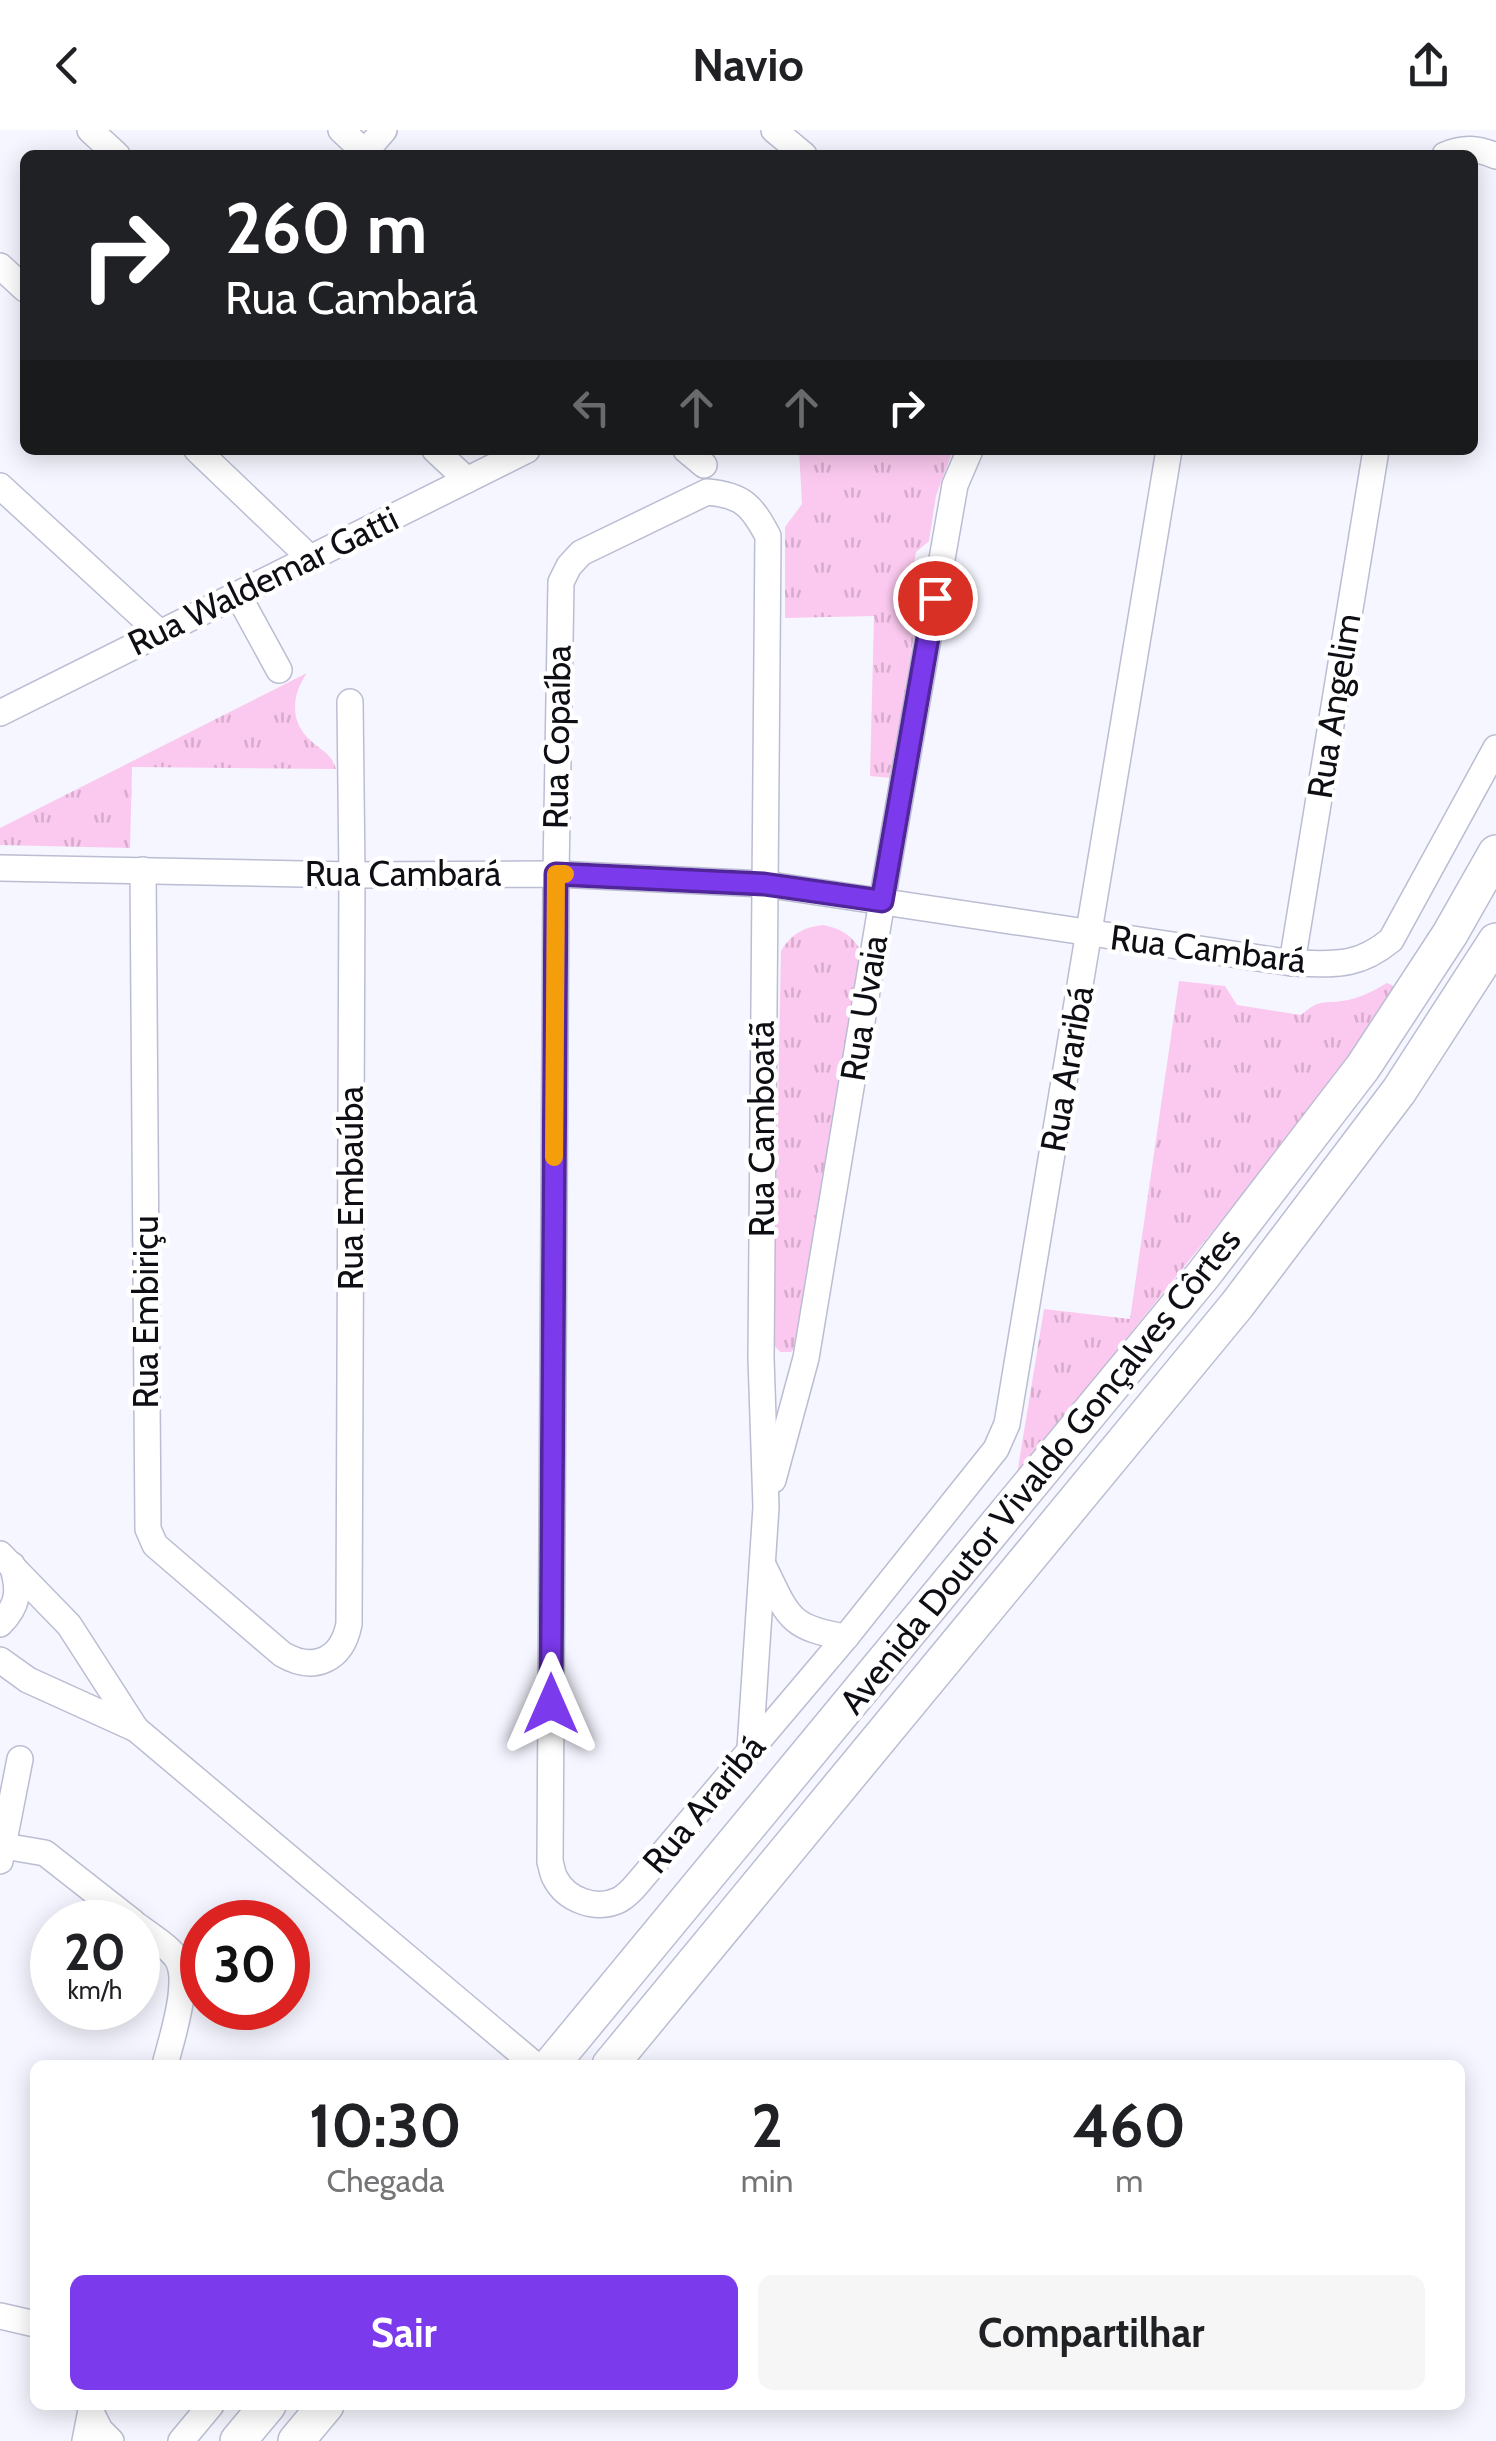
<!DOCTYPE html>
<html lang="pt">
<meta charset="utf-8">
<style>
body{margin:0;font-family:Cabin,sans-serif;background:#f6f6f6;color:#202124;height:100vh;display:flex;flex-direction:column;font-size:38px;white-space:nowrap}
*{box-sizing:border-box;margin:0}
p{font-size:32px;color:#757577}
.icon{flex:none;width:55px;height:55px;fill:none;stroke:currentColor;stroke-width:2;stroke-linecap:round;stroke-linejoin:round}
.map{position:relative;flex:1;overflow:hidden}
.details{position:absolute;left:30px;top:1930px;width:1435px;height:350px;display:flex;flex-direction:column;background:#fff;border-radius:15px;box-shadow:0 5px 25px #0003}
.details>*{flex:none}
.guide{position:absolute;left:20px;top:20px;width:1458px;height:305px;border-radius:15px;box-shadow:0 5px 25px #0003;background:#202124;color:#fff;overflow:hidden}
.speed{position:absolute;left:30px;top:1770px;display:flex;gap:20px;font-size:50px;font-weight:700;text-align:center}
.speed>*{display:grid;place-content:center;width:130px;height:130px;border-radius:50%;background:#fff;box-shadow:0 5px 25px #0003;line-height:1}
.speed small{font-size:25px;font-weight:400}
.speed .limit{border:15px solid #d22;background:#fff;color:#111}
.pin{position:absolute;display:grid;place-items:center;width:85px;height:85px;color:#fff;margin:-42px;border:5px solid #fff;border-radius:50%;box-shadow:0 2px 10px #0007}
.me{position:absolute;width:110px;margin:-55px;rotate:0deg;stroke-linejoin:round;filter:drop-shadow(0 0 8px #0008)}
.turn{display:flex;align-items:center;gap:35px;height:210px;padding:0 40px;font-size:45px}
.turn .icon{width:130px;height:130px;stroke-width:2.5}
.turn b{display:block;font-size:70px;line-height:85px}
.lanes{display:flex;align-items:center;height:95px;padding:0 40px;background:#0003;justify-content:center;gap:50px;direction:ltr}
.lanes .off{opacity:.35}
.eta{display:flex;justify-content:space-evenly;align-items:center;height:170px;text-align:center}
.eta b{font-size:60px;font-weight:800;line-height:70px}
.cta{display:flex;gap:20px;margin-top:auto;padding:20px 40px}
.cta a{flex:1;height:115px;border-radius:15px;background:#7c3aed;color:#fff;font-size:40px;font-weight:800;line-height:115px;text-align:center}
.cta a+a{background:#f6f6f6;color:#202124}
header{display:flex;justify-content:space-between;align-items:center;height:130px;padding:0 40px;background:#fff;font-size:45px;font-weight:800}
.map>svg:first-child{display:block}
.park{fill:url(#park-tufts)}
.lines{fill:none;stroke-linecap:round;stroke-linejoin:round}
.minor-casing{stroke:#bbbdd2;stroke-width:28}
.secondary-casing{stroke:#bbbdd2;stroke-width:38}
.minor{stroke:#fff;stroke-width:25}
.secondary{stroke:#fff;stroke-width:35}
.route-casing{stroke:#51269a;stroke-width:25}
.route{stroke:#7c3aed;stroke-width:18}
.slow{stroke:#f59e0b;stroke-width:18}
.labels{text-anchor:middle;stroke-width:9;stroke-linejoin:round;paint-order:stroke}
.street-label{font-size:35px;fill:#0e0e15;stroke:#fff}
</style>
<header><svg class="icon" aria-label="back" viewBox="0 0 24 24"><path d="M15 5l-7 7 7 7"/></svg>Navio<svg class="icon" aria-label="share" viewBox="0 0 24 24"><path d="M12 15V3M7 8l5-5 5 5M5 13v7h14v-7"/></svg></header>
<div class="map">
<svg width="1496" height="2311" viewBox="0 0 1496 2311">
<defs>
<pattern id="park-tufts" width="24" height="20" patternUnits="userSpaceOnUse" patternTransform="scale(2.5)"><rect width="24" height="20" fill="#fbc9ef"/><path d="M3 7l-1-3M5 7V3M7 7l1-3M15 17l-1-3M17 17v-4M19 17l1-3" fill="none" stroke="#d6abcc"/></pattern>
</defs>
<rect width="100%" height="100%" fill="#f5f6ff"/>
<g class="park">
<polygon points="799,320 953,320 936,366 929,411 916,422 903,494 914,505 891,648 870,646 874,486 785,488 785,397 802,374"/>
<path d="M307,543C292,564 289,591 310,610C321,621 331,622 336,639L132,637L130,718L0,715V698Z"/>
<path d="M823,795C843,799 854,807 863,825L795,1218L791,1222H780L773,1214L781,821C791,804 804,797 823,795Z"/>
<path d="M1179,851L1225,856L1237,875L1301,885C1322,867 1323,875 1348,870C1362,867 1375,860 1387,853L1396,857L1315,974L1017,1344L1044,1179L1130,1189Z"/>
</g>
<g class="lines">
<defs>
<g id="minor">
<polyline points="90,0 117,25"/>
<polyline points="341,0 368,25"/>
<polyline points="774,0 804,25"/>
<polyline points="365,22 384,0"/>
<path d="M1445,25C1463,17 1478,18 1496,26"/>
<polyline points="0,136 25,159"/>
<polyline points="197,320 309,427"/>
<polyline points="435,320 467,350"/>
<polyline points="686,320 704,335"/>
<polyline points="0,356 160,503"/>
<polyline points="238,465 279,540"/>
<polyline points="0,583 527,320"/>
<path d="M0,738L352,745L556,744L764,754L1292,833C1334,834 1357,838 1391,810L1496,618"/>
<path d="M143,740L148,1399L155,1415L282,1524C314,1543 342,1530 349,1494L352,745L350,572"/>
<polyline points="1292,833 1376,320"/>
<polyline points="773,1350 806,1228 882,771 955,355 970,320"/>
<polyline points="0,1424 69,1495 136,1599"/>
<path d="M763,1435C788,1485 787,1498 846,1507"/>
<path d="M0,1494C19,1475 20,1460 12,1435"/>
<polyline points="0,1530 28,1550 136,1599 535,1935"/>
<path d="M750,1619L766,1377L761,1228L768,406C752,376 743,365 707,362L581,423L569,436L561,452L556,744L550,1732C552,1737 552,1743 555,1748C566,1770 596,1781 619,1770C626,1766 632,1760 637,1754L846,1507L996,1319L1007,1294L1169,320"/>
<polyline points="4,1716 45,1723 133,1792"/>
<polyline points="0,1731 20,1629"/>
<path d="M138,1796C149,1805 166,1814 175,1826C193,1847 171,1910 165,1935"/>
<polyline points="0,2186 35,2194"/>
<polyline points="91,2282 100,2300 111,2311"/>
<polyline points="85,2311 92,2275"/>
<polyline points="181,2311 211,2275"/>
</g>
<g id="secondary">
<polyline points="551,1935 1204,1144 1363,937 1450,804 1496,723"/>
<polyline points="610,1935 1237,1175 1399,961 1496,811"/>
<polyline points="238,2311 268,2275"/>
<polyline points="296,2311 326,2275"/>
</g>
</defs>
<use href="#minor" class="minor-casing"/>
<use href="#secondary" class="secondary-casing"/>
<use href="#minor" class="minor"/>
<use href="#secondary" class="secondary"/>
</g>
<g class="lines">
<defs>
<polyline id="route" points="551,1574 556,744 764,754 882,771 935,468"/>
</defs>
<use href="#route" class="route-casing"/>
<use href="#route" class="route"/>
<polyline class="slow" points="554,1027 556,744 565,744"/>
</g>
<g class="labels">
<g class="street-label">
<text transform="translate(263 451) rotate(-26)" y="12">Rua Waldemar Gatti</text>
<text transform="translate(1334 576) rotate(-81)" y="12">Rua Angelim</text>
<text transform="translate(557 607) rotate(-89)" y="12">Rua Copaíba</text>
<text x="403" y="756">Rua Cambará</text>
<text transform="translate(1208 819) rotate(7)" y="12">Rua Cambará</text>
<text transform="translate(864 878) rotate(-81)" y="12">Rua Uvaia</text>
<text transform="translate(1067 939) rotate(-80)" y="12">Rua Araribá</text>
<text transform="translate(762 999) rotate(-90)" y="12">Rua Camboatã</text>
<text transform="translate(351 1058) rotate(-90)" y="12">Rua Embaúba</text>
<text transform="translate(146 1182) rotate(-90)" y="12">Rua Embiriçu</text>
<text transform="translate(1040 1341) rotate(-51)" y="12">Avenida Doutor Vivaldo Gonçalves Côrtes</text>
<text transform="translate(704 1674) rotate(-50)" y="12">Rua Araribá</text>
</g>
</g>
</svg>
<div class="speed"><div>20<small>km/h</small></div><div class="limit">30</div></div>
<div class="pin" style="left:935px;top:468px;background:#d93025"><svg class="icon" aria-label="arrive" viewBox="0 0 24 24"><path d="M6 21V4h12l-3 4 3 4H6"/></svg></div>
<svg class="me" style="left:551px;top:1574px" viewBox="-20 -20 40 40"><path d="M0-17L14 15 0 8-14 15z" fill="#7c3aed" stroke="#fff" stroke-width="4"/></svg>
<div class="guide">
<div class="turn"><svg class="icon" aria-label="right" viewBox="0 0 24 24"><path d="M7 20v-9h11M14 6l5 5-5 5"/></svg><div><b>260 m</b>Rua Cambará</div></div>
<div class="lanes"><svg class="icon off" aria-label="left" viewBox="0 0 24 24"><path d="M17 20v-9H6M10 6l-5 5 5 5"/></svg><svg class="icon off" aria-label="ahead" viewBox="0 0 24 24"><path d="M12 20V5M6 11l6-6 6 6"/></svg><svg class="icon off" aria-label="ahead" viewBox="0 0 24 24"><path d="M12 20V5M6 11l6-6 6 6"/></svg><svg class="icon" aria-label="right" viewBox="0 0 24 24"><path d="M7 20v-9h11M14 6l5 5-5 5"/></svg></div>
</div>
<section class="details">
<div class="eta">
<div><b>10:30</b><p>Chegada</p></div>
<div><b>2</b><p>min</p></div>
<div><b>460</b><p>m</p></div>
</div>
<div class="cta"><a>Sair</a><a>Compartilhar</a></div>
</section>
</div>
